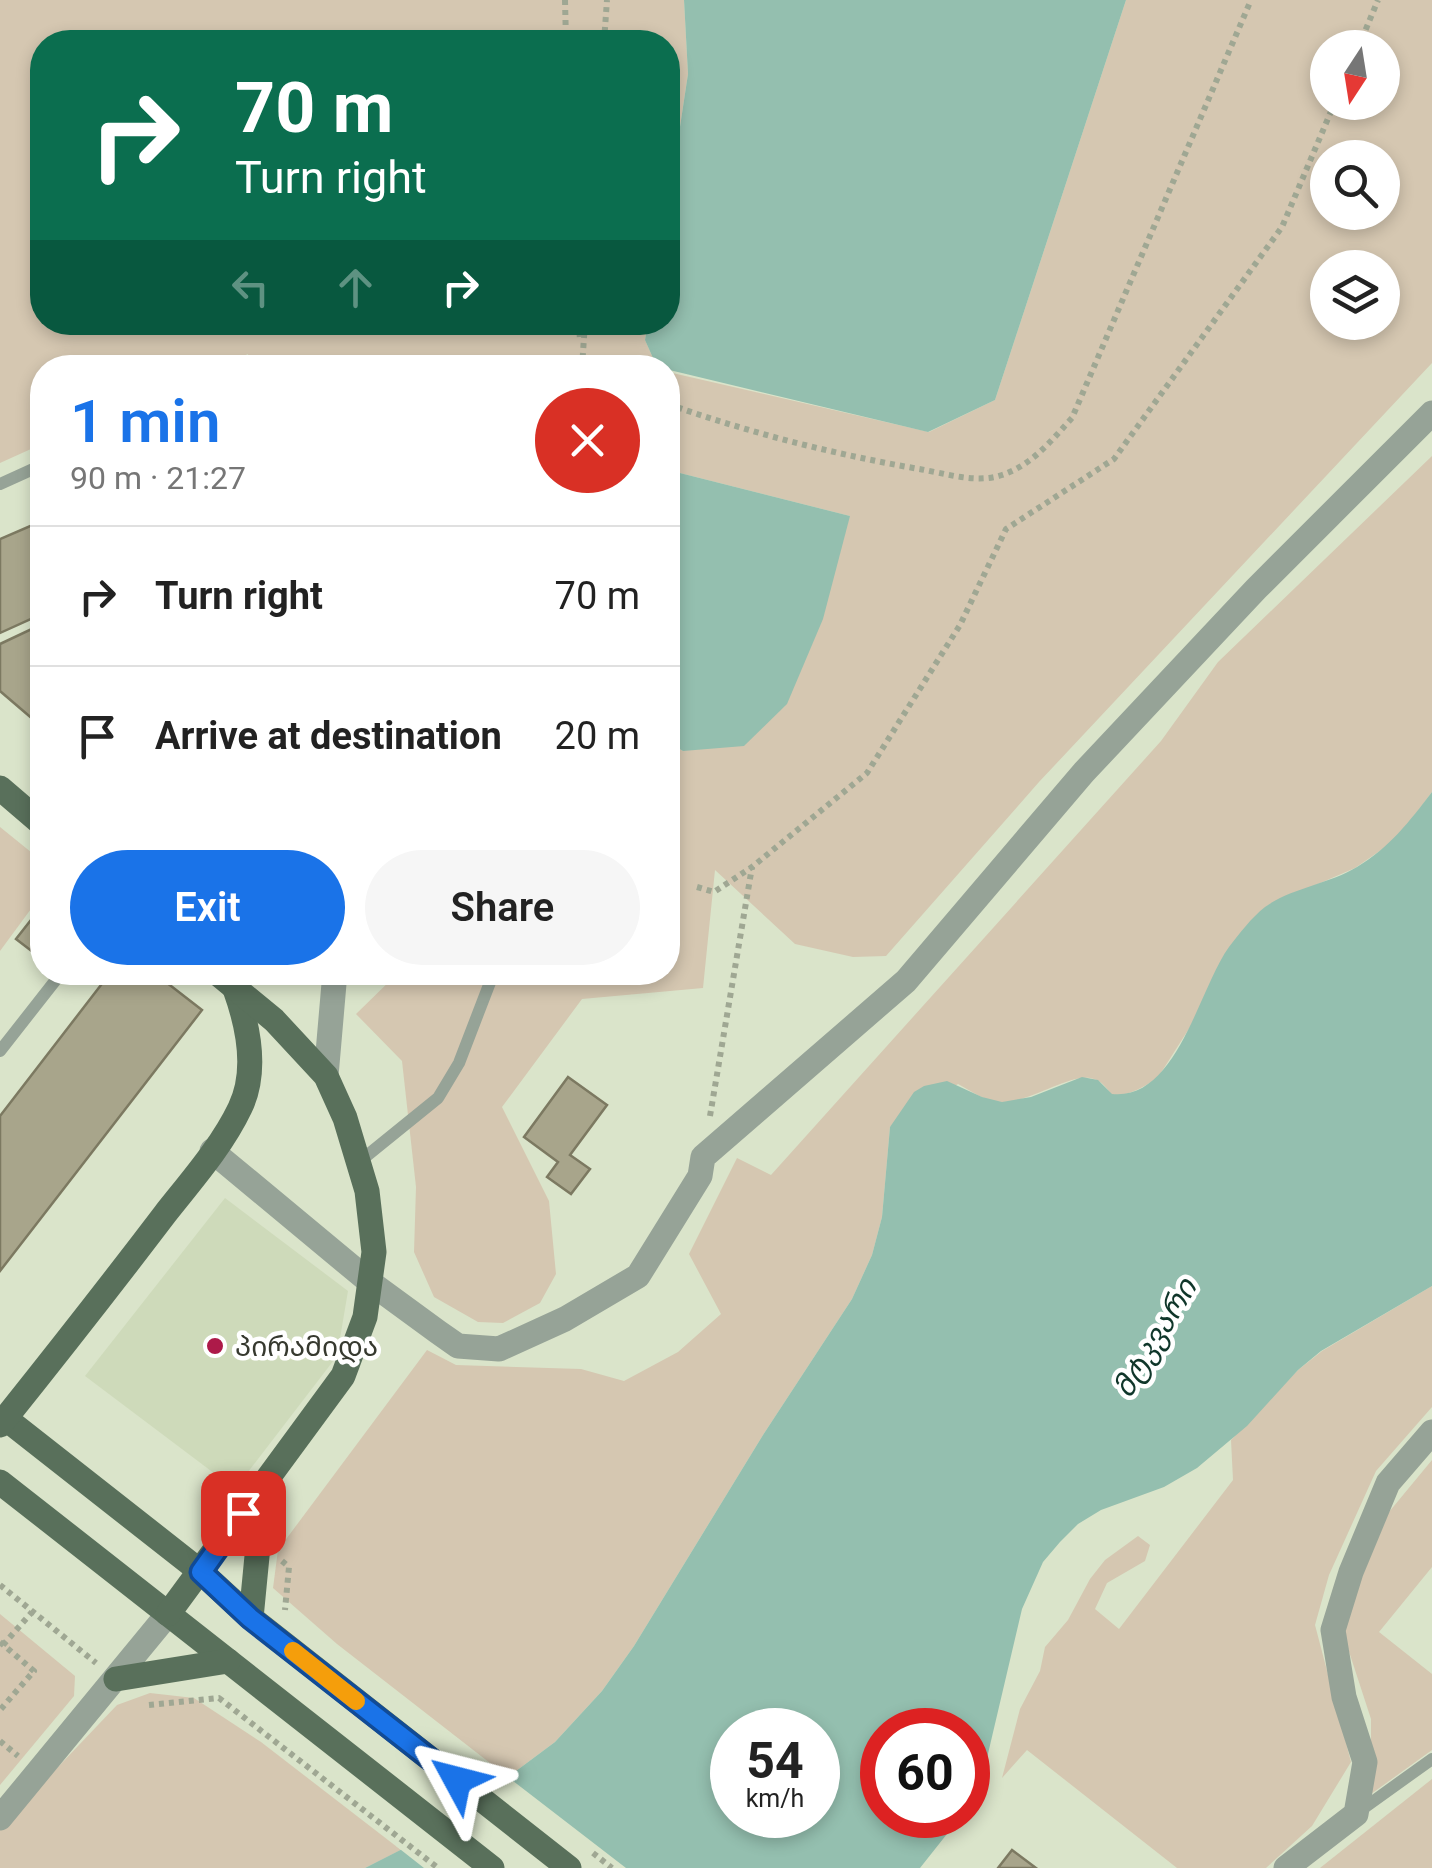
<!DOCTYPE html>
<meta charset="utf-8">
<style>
body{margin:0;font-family:Roboto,"Noto Sans Georgian",sans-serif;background:#f6f6f6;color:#222;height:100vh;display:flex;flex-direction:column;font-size:38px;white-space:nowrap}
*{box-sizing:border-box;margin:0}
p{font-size:32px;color:#767676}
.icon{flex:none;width:55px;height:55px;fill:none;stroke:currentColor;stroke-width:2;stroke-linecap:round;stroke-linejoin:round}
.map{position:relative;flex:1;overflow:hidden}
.drawer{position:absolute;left:30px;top:355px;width:650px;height:630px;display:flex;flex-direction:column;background:#fff;border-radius:40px;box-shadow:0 5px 15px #0003}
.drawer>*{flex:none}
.top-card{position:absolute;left:30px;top:30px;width:650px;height:305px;border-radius:40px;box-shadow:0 5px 15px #0003;background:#0b6e4f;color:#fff;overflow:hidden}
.needle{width:65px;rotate:192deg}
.tools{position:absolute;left:1310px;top:30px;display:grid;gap:20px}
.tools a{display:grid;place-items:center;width:90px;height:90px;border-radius:50%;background:#fff;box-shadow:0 5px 15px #0003;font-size:50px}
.speed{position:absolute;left:710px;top:1708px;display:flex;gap:20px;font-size:50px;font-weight:700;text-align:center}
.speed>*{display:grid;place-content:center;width:130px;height:130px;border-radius:50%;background:#fff;box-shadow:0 5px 15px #0003;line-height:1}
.speed small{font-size:25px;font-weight:400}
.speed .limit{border:15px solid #d22;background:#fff;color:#111}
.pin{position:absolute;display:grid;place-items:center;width:85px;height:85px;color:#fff;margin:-42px;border-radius:20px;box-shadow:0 5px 15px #0006}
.me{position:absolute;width:110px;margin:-55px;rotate:308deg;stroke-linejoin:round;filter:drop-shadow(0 0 8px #0008)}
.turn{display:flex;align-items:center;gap:35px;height:210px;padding:0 40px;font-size:45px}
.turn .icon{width:130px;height:130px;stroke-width:2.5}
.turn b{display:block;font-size:70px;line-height:85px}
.lanes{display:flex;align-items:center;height:95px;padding:0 40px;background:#0003;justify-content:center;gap:50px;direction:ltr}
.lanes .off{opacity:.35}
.round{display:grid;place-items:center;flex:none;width:105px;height:105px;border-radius:52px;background:#f6f6f6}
.head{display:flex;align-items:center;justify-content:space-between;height:170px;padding:0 40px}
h1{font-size:60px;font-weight:600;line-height:75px;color:#1a73e8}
.action{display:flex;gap:20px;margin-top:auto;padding:20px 40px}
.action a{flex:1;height:115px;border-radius:60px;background:#1a73e8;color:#fff;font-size:40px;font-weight:600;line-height:115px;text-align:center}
.action a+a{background:#f6f6f6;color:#222}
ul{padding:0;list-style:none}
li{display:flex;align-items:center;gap:30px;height:140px;padding:0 40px;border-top:2px solid #e0e0e0}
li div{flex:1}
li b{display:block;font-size:38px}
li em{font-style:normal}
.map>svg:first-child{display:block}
.built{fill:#cedaba}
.green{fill:#d5c7b1;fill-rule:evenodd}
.water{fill:#94bfaf;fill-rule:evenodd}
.pier{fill:#dae4ca}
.building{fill:#a8a58b;stroke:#7c7961;stroke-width:2.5}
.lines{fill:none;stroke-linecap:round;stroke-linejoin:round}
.path{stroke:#9fa793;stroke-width:6;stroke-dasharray:5 5;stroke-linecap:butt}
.service{stroke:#96a397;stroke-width:12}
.minor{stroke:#96a397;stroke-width:25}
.primary{stroke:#59705b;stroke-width:25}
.route-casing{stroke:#114b97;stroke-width:25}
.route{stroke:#1a73e8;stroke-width:18}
.slow{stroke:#f59e0b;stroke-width:18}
.poi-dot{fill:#ad1a49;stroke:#fff;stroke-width:4}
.labels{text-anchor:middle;stroke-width:9;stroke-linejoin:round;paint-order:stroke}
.poi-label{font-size:28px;fill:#36392f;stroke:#fff;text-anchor:start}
.water-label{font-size:30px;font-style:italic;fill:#0f362a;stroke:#fff}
</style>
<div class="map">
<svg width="1432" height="1868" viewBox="0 0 1432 1868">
<rect width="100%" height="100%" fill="#dae4ca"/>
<polygon class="built" points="225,1198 348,1291 337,1356 235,1489 85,1376"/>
<g class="green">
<polygon points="0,0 684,0 688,74 668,206 668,42 42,42 42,322 648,323 645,340 657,367 250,368 248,354 218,367 42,368 42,444 0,463"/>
<path d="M1126,0H1432V363L1039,782L886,956L853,957L795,944L715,870L703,988L582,999L502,1107L549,1201L556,1274L540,1303L503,1323L478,1322L434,1297L414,1252L416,1187L402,1061L356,1014L398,973L668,972V742L683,751L850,516L668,470V372L929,432L995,400ZM1328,48H1382V102H1328ZM1328,158H1382V212H1328ZM1328,268H1382V322H1328Z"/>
<path d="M1432,456V792L1397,839L1355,868L1267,906L1157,1079C1142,1087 1130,1096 1112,1095C1107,1089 1102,1081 1094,1079C1072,1071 1030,1103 1002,1102C986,1102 971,1091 958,1084L890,1127L882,1217L872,1255L852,1299L763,1435L634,1646L602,1691L555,1742L508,1777L337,1644L273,1588L278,1550L427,1350L456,1365L581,1369L624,1381L678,1352L721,1314L689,1254L737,1158L771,1175L1161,741L1218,662Z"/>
<polygon points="0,827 42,861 42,894 0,951"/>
<polygon points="1432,1286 1432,1407 1376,1471 1329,1575 1315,1625 1351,1762 1312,1826 1266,1868 1177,1868 1027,1750 1002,1778 1020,1709 1040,1671 1045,1647 1068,1620 1090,1579 1105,1560 1138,1536 1150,1545 1145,1561 1107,1583 1095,1609 1119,1629 1233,1480 1231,1440 1298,1370 1322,1351"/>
<polygon points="1432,1460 1432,1567 1379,1632 1432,1674 1432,1750 1371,1794 1371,1719 1341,1627 1389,1512"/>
<polygon points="0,1614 75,1676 74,1696 0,1785"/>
<polygon points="150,1693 194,1698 261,1742 401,1850 365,1868 0,1868 0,1828 117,1705"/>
<polygon points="1432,1779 1432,1868 1320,1868"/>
</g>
<g class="water">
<polygon points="684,0 1126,0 995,400 928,432 657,367 645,340 648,323 668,322 668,206 688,74"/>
<polygon points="668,470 850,516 823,619 787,704 744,746 683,751 668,742"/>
<path d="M1432,792V1286L1321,1351L1298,1370L1247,1426L1197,1468L1164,1487L1101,1510L1078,1524L1060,1542L1043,1562L1022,1609L983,1775L968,1806V1730H882V1815H962L920,1868H365L426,1837L508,1777L555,1742L602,1691L634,1646L763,1435L852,1299L872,1255L882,1217L890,1127L914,1092L924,1086L947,1081L982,1097L1002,1102L1031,1097L1082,1077L1098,1080L1112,1094C1177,1101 1199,988 1229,947C1239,934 1252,917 1265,907C1291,888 1329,884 1357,867C1389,848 1409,822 1432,792ZM732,1730H818V1815H732Z"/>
</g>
<polygon class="pier" points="504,1774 626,1868 424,1868 396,1846 424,1832"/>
<g class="building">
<polygon points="424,36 442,39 441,42 423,42"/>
<polygon points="42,521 42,614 0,633 0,539"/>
<polygon points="38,626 42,630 42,727 0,691 0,644"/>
<polygon points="38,911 42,914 42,959 16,939"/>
<polygon points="111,972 153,972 202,1010 0,1271 0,1116"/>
<polygon points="568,1077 607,1105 570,1155 590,1169 571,1194 547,1177 558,1162 524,1137"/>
<polygon points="1012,1850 1036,1868 998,1868"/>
</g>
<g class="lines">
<g class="path">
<polyline points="565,0 566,42"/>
<polyline points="604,42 607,0"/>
<polyline points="1358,48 1378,0"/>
<polyline points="579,322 580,341"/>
<polyline points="582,368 585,322"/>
<path d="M668,404C750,433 833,454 919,469C944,473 976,484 1002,475C1032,465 1051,441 1072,418L1251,0"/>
<polyline points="697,887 714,892 752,867 867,773 960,625 1006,529 1114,459 1282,227 1335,102"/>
<polyline points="710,1116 752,867"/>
<polyline points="282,1561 289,1567 285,1610"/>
<polyline points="0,1585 96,1663"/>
<polyline points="0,1642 34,1671 0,1710"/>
<polyline points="3,1645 32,1612"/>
<polyline points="149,1705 219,1698 438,1868"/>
<polyline points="0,1741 18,1756"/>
<polyline points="593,1853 612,1868"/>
</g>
<g class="service">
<polyline points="0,484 42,465"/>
<polyline points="0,1051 62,972"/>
<polyline points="359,1162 438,1098 459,1063 494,972"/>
<polyline points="1357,1813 1432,1759"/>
</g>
<g class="minor">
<polyline points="326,1076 335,972"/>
<polyline points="212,1151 371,1283 438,1332 458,1346 499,1349 565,1319 638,1276 700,1176 703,1157 906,981 1084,772 1256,589 1432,413"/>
<polyline points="0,1818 168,1614"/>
<polyline points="1286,1868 1356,1814 1365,1762 1344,1697 1333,1630 1351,1572 1388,1483 1432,1432"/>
</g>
<g class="primary">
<polyline points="0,788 42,824"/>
<polyline points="5,1418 201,1572 251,1618 569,1868"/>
<path d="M0,1425C56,1355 111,1285 165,1214C191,1181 222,1146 240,1108C258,1071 248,1025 235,989"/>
<polyline points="0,1482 492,1868"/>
<polyline points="168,1614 343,1376 365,1317 374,1252 367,1191 345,1118 326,1076 274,1020 216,972"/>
<polyline points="251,1618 264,1484"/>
<polyline points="116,1679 228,1661"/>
</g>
</g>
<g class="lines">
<defs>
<polyline id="route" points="243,1513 201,1572 250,1618 457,1780"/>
</defs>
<use href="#route" class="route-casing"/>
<use href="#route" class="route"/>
<polyline class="slow" points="293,1651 356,1701"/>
</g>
<circle class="poi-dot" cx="215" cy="1346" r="10"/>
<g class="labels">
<g class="poi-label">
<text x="235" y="1356">პირამიდა</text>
</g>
<g class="water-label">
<text transform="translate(1155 1338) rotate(-59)" y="10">მტკვარი</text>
</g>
</g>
</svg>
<div class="tools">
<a><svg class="needle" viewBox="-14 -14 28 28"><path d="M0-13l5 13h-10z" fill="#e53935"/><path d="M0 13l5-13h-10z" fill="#767676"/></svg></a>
<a><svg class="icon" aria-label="search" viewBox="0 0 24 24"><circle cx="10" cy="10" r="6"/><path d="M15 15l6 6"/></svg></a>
<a><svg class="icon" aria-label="layers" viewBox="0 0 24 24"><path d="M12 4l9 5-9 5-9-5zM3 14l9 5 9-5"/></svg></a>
</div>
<div class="speed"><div>54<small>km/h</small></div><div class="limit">60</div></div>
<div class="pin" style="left:243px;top:1513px;background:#d93025"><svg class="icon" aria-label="arrive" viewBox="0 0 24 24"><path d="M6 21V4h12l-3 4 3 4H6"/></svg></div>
<svg class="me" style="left:457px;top:1780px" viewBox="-20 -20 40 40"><path d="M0-17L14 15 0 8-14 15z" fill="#1a73e8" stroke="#fff" stroke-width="4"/></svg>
<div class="top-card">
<div class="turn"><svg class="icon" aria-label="right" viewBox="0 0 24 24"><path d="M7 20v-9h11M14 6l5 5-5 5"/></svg><div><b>70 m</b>Turn right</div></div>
<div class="lanes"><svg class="icon off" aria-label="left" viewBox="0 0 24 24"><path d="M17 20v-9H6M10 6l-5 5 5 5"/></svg><svg class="icon off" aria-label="ahead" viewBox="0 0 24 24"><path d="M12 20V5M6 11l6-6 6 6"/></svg><svg class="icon" aria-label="right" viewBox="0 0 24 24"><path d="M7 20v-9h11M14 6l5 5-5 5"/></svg></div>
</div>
<section class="drawer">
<div class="head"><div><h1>1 min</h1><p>90 m · 21:27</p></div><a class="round" style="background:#d93025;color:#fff"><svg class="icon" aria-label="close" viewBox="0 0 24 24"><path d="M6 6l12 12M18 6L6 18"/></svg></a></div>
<ul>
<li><svg class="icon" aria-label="right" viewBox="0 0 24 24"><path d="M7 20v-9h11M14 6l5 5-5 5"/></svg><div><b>Turn right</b></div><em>70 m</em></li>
<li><svg class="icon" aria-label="arrive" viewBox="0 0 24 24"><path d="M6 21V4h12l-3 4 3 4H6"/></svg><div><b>Arrive at destination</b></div><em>20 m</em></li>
</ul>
<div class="action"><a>Exit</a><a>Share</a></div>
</section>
</div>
